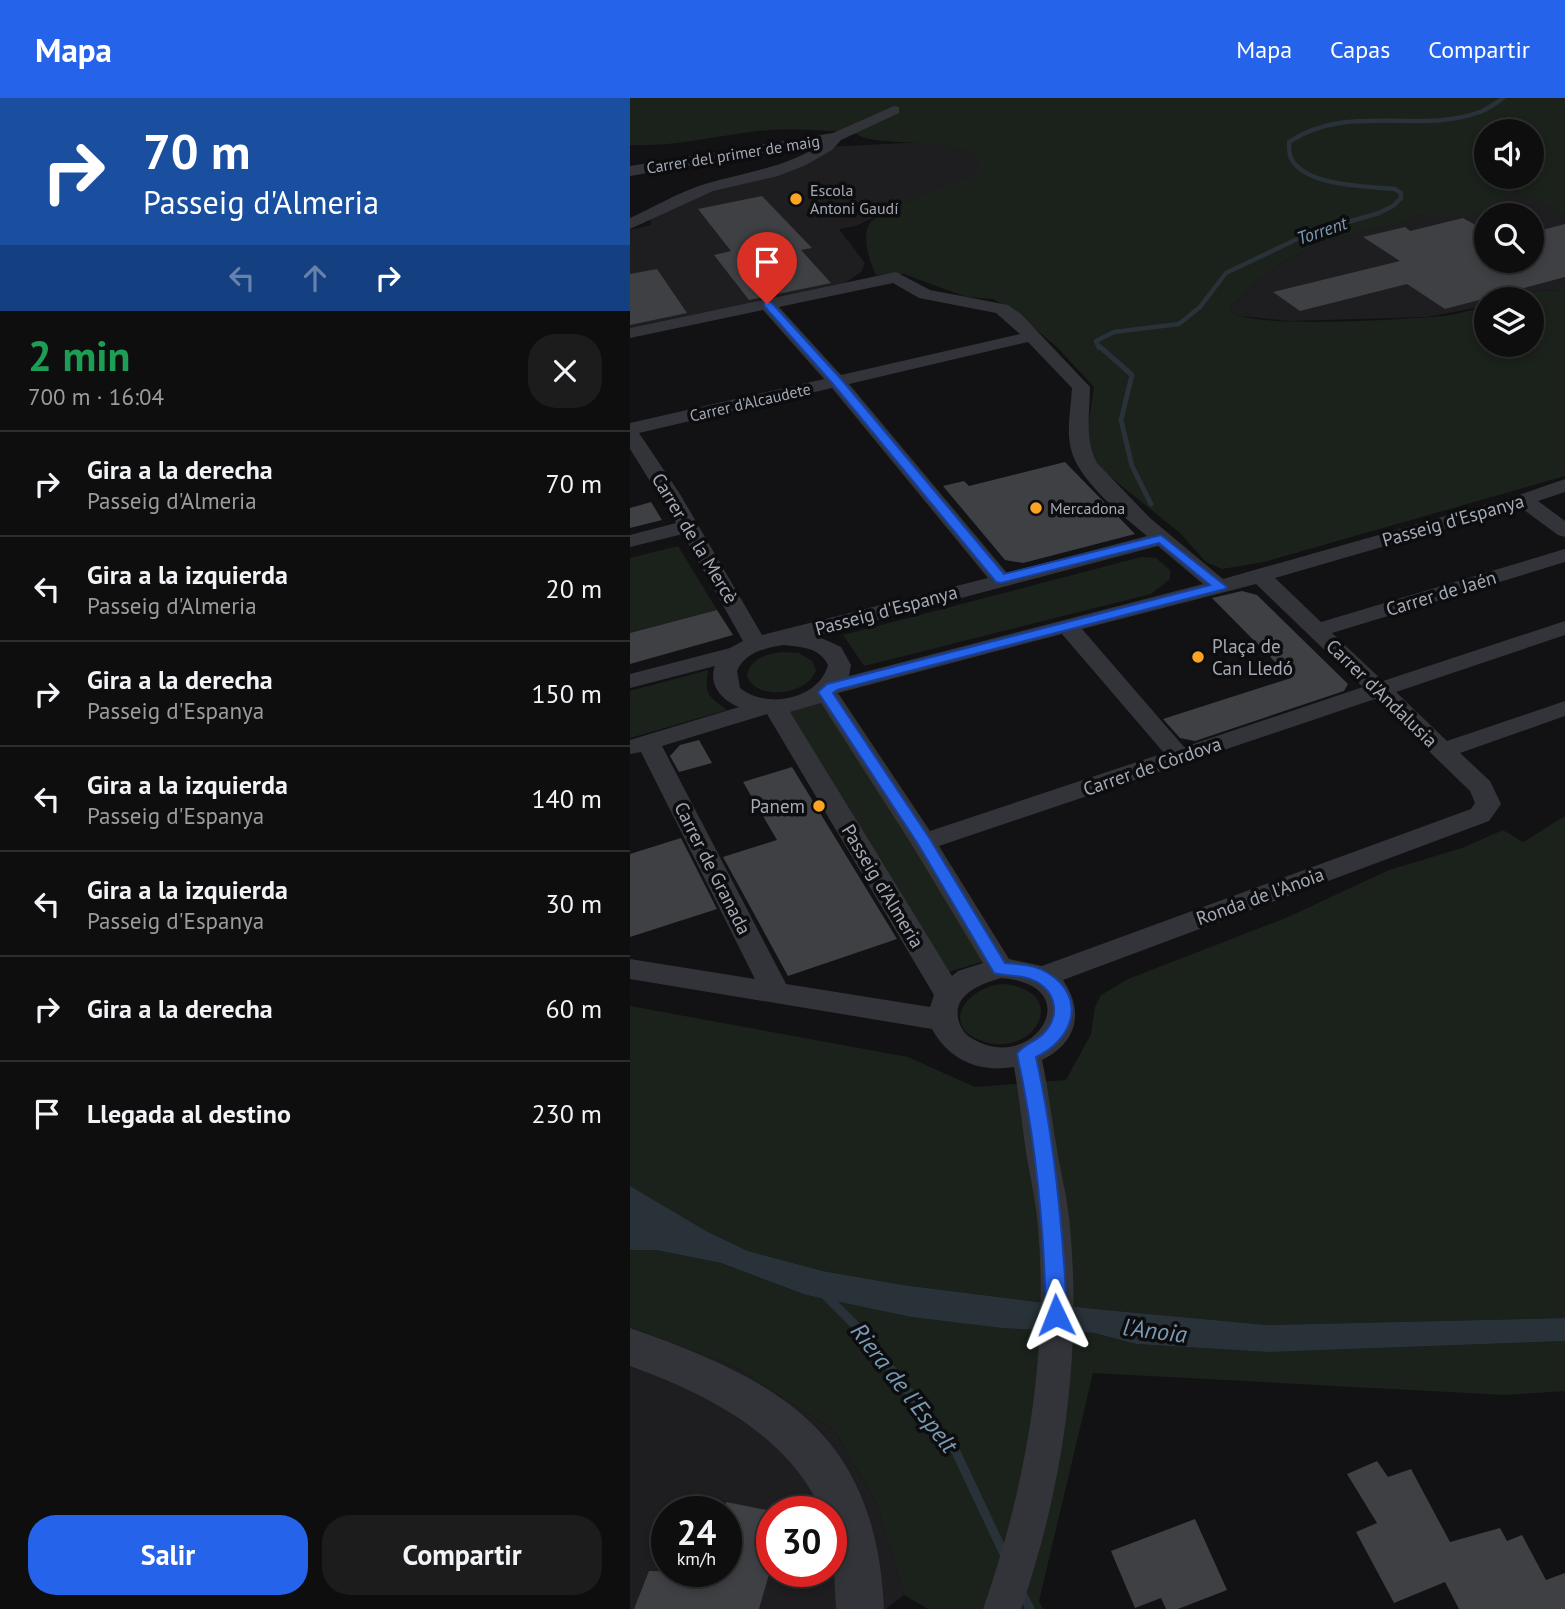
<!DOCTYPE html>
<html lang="es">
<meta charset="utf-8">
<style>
body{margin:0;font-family:"PT Sans",sans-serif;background:#1c1c1d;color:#f1f3f6;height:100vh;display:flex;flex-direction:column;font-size:26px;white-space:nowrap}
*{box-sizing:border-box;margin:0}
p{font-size:23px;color:#9b9c9e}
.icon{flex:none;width:38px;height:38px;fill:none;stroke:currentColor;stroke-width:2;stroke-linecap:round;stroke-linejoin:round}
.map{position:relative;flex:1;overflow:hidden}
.panel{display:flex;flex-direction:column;background:#0e0e0f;width:630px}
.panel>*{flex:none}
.top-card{background:#1a4fa0;color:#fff;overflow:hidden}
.fabs{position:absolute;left:844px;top:21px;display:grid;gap:14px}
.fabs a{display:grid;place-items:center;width:70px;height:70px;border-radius:50%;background:#0e0e0f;box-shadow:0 4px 10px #0003,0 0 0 2px #2e2e2f;font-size:35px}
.speed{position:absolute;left:21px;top:1398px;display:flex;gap:14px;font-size:35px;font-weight:700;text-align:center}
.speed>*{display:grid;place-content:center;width:91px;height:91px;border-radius:50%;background:#0e0e0f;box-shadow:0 4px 10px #0003,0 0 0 2px #2e2e2f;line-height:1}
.speed small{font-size:18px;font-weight:400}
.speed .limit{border:10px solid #d22;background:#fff;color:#111}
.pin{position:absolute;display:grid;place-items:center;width:60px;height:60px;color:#fff;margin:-72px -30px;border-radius:50% 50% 50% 0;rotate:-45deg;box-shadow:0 0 7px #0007}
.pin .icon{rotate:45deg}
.me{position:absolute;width:77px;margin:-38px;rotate:358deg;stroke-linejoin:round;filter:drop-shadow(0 0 5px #0008)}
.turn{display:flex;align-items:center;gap:24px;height:147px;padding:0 28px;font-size:32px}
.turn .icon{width:91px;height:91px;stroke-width:2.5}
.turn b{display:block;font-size:49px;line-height:60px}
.lanes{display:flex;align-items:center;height:66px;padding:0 28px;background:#0003;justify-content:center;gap:35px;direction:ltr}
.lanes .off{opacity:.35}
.round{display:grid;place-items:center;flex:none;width:74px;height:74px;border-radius:28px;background:#1c1c1d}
.overview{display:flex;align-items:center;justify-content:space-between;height:119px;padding:0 28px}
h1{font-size:42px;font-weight:700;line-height:52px;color:#1e9e55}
.button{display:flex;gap:14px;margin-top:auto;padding:14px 28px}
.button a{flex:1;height:80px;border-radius:28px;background:#2563eb;color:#fff;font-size:28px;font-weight:700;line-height:80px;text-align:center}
.button a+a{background:#1c1c1d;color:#f1f3f6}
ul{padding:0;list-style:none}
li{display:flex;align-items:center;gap:21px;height:105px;padding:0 28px;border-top:2px solid #2e2e2f}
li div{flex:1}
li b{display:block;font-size:26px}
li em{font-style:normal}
header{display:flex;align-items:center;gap:42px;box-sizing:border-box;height:98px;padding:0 35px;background:#2563eb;color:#fff}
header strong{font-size:33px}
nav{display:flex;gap:38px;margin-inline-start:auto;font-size:24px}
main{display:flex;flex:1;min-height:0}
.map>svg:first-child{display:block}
.built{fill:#1e1e21;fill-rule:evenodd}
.green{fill:#1a221b;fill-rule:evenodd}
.water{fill:#283238}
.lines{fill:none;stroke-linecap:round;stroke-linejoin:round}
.stream-far2{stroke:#283238;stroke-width:4.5}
.stream-far1{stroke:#283238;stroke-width:5}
.stream{stroke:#283238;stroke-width:9}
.building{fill:#3e4044}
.minor{fill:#333439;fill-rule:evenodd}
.tertiary{fill:#333439;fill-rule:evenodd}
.route{fill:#2563eb;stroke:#184099;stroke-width:2}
.poi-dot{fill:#fba423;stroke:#0d0d0f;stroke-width:2.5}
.labels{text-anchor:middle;stroke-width:7;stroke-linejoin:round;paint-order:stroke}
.far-street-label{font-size:16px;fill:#a3aab5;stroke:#0d0d0f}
.far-poi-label{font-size:16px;fill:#a3aab5;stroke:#0d0d0f;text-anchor:start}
.far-water-label{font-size:18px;font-style:italic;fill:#789bb3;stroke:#0d0d0f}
.street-label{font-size:19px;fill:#a3aab5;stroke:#0d0d0f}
.poi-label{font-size:19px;fill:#a3aab5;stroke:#0d0d0f;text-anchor:start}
.near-water-label{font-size:24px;font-style:italic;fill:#789bb3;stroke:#0d0d0f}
</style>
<header>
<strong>Mapa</strong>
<nav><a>Mapa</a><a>Capas</a><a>Compartir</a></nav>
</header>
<main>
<section class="panel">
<div class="top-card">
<div class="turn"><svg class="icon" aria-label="right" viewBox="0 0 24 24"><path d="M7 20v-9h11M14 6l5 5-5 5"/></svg><div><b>70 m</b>Passeig d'Almeria</div></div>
<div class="lanes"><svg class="icon off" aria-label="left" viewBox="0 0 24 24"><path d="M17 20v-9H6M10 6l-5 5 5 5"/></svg><svg class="icon off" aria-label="ahead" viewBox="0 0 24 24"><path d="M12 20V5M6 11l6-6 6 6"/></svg><svg class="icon" aria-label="right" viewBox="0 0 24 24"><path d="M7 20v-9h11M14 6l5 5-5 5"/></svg></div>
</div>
<div class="overview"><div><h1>2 min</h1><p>700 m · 16:04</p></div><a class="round"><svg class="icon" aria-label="close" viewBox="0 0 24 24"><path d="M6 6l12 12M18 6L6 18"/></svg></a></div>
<ul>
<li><svg class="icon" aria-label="right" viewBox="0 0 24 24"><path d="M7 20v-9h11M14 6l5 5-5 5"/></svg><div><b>Gira a la derecha</b><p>Passeig d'Almeria</p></div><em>70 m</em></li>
<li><svg class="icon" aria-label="left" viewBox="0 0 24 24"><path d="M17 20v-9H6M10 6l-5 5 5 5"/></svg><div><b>Gira a la izquierda</b><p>Passeig d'Almeria</p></div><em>20 m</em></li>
<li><svg class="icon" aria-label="right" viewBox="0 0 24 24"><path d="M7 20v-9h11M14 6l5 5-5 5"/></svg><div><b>Gira a la derecha</b><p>Passeig d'Espanya</p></div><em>150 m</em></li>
<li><svg class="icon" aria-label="left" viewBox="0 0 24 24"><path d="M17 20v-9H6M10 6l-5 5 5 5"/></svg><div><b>Gira a la izquierda</b><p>Passeig d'Espanya</p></div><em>140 m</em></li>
<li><svg class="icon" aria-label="left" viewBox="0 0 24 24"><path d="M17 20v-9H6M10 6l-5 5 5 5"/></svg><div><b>Gira a la izquierda</b><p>Passeig d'Espanya</p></div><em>30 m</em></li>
<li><svg class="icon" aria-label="right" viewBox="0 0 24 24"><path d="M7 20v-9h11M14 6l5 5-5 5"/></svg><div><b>Gira a la derecha</b></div><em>60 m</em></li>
<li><svg class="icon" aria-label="arrive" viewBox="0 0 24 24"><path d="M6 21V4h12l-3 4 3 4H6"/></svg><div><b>Llegada al destino</b></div><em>230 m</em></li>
</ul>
<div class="button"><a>Salir</a><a>Compartir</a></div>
</section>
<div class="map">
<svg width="935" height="1511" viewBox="0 0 935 1511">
<rect width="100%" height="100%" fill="#121214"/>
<g class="built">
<polygon points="294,44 342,48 356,74 277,103 226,128 209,131 235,165 231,174 215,185 0,230 0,132 21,127 20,118 53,100 143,75 197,49"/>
<path d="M886,91L935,118V192L906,193L877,201H856V208L797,219L659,223L609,218L600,213L602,207L646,168L684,148L710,139L764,127L791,116H855ZM856,117H901V163H856Z"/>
<path d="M0,1229L105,1269L204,1332L247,1406L274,1497L256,1511H0ZM37,1414H96V1474H37ZM142,1414H201V1474H142Z"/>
</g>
<g class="green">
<path d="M0,0H935V118L886,92L855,116H791L764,127L710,139L684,148L646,168L602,207L600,213C620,232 780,221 814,218C828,216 842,212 856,208V247H901V201H877L906,193L935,192V378L634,464L592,471L576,464L550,435L463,365L455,347L464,289L428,250L385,214L363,201L336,199L274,176L246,177C240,165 230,136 241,124C256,107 318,88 342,78L350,71C350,33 246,53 225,35C194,32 159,30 128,33C85,38 43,49 0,47ZM856,33H901V79H856Z"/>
<polygon points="48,448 87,512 0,535 0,460"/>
<polygon points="511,459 526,460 540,472 540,481 521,496 234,568 213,537"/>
<path d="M153,554L169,555L182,563L186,572C178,597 127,604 117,578C119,560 137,556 153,554Z"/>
<path d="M78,572C75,597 77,597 97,612L0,640V593Z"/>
<polygon points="197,603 358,862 315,875 157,615"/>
<polygon points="935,718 935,1220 637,1227 465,1211 273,1187 193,1173 118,1153 78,1134 0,1088 0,908 278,959 345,989 436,982 461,936 465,909 471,897 498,881 658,819 759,772 832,750 873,732 893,744"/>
<path d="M374,886C441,894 406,959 355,944C308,930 335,888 374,886Z"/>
<polygon points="0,1152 26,1152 91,1165 176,1197 281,1219 371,1230 464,1235 506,1246 638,1254 935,1243 935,1293 875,1297 463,1275 409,1503 413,1511 298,1511 274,1497 247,1406 204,1332 105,1269 0,1229"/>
</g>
<polygon class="water" points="0,1088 78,1134 118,1153 193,1173 273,1187 465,1211 637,1227 935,1220 935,1243 638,1254 506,1246 464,1235 371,1230 281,1219 176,1197 91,1165 26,1152 0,1152"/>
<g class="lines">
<path class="stream-far2" d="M469,250L466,243L484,234L549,226L570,209L596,175L680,135L749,115L763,108L771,100V95L765,91C738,88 675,89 661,60C659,56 659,49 659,44C718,4 786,37 850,14C858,11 866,5 873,0"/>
<polyline class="stream-far1" points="469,248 502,277 491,322 502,368 521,406"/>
<g class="stream">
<polyline points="196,1198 232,1234 326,1354 376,1460"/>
<polyline points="391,1493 400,1511"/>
</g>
</g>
<g class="building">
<polygon points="132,98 182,150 171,152 201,185 119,202 84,157 101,153 68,111"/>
<polygon points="833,120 856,133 856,163 901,163 901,135 935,126 935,179 815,211 777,186 670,213 643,194 770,163 733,139 775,129 780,133"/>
<polygon points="27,171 57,215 0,227 0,176"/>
<polygon points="435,364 505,436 393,465 375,462 313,388 334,383 339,388"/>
<polygon points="21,404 32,422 0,430 0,410"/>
<polygon points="612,493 627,497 718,586 714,593 565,643 550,640 533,621 661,580 582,500"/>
<polygon points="87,512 103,537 0,566 0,535"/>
<polygon points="69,642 82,665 49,674 40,658 50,647"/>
<polygon points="162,669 267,841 158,878 93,759 147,742 113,684"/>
<polygon points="51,740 87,811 0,839 0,756"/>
<polygon points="747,1363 758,1379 781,1371 820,1444 870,1430 877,1443 892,1437 916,1482 935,1475 935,1511 829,1511 815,1484 764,1505 726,1434 747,1425 717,1376"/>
<polygon points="96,1404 142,1413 142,1466 129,1511 4,1511 19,1473 96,1474"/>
<polygon points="565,1421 597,1492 548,1511 536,1511 531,1500 505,1510 481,1453"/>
</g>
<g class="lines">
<g class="minor">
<path d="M264,8L269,9V15L211,42L202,52L176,67L148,78L83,93L0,131V120C24,109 49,94 75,86C116,74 156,70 193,45L0,78V68L203,35Z"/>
<path d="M266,174L300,192L378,207L391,216L460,289C460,315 454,341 467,365L520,420L593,481L886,398L935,381V394L908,403L935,423V439L928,437L890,409L645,480L691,524L935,451V464L702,535L753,583L935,523V537L766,594L817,643L935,603V618L830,655L860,683L871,706L859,723L433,882C454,913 448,944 412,962C418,989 421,1017 426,1045C430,1073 438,1101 440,1129C452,1259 433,1389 391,1511H353C396,1389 419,1258 408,1128C406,1103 400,1079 396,1054C392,1026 389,997 384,969C349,975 319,962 302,931L0,881V861L125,881L11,654L0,656V642L109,609C92,602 78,587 85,568L0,590V576L100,550L113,543L53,436L0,449V437L46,425L0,351V325L194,281L133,212L0,240V230ZM263,185L289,200L366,215L390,236L211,277L149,209ZM398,244L442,290C441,310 436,332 441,351C448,382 493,418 517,438L377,475L219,286ZM202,290L358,480L132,537L50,396L9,335ZM528,448L573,486L219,578L221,567L211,549L187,538ZM626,486L733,589L554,649L452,531ZM432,536L534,655L300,733L208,595ZM153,547C171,549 189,549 198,567C189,601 137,612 110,590L107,573C114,555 135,550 153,547ZM745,601L840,693L845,705L841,711L412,868L379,861L309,748ZM191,605L282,747L353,865L328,873L322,878L160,614ZM137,616L304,897L300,909L156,886L32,648ZM371,880C461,887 403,977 343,941C334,936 330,929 328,920C324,895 352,886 371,880Z"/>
</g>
<path class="tertiary" d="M0,1230C152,1283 246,1336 254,1511H206L201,1414H192C159,1337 75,1295 0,1268Z"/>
</g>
<path class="route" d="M134,204H141L211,281L374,476L531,437L597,489L595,491L207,592L203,595L300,741L375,865C390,866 405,867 418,875C458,900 443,942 406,959C425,1044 433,1130 437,1217L434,1224L426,1226L419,1224L416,1217C414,1129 406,1042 387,956C392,947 405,944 413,936C433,916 425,888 397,880C386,877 375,878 364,875L288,746L188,594L197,586L580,487L529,445L371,485L366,484L203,286L134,208Z"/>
<g class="poi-dot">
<circle cx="166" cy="101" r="7"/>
<circle cx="406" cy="410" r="7"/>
<circle cx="568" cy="559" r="7"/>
<circle cx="189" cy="708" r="7"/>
</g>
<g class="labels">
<g class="far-street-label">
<text transform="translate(103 56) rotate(-9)" y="6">Carrer del primer de maig</text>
<text transform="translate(120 304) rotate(-13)" y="6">Carrer d'Alcaudete</text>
</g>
<g class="far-poi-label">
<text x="180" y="98">Escola<tspan x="180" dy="18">Antoni Gaudí</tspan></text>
<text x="420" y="416">Mercadona</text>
</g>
<g class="far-water-label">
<text transform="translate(692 133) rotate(-19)" y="6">Torrent</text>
</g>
<g class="street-label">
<text transform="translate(823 422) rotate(-16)" y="7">Passeig d'Espanya</text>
<text transform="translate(65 440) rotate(59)" y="7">Carrer de la Mercè</text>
<text transform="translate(811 495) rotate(-17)" y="7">Carrer de Jaén</text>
<text transform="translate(256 512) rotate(-15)" y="7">Passeig d'Espanya</text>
<text transform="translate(752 595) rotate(44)" y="7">Carrer d'Andalusia</text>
<text transform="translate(522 668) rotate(-19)" y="7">Carrer de Còrdova</text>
<text transform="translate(83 770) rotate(63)" y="7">Carrer de Granada</text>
<text transform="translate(253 788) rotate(59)" y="7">Passeig d'Almeria</text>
<text transform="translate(630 798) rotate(-20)" y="7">Ronda de l'Anoia</text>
</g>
<g class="poi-label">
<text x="582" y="555">Plaça de<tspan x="582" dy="22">Can Lledó</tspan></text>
<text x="175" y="715" text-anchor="end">Panem</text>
</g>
<g class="near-water-label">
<text transform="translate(525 1233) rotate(7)" y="8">l'Anoia</text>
<text transform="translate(274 1290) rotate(52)" y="8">Riera de l'Espelt</text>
</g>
</g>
</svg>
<div class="fabs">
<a><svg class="icon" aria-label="sound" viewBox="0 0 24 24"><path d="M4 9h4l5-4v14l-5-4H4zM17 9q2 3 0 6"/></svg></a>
<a><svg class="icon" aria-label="search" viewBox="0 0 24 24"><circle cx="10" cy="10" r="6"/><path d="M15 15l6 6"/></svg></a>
<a><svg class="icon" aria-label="layers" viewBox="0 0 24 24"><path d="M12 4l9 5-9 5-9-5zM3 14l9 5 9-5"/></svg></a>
</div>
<div class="speed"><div>24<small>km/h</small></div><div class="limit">30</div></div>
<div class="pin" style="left:137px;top:206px;background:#d93025"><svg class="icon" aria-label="arrive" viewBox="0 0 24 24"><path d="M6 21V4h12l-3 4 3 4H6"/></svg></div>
<svg class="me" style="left:426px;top:1217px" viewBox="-20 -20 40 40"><path d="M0-17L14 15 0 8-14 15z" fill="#2563eb" stroke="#fff" stroke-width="4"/></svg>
</div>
</main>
